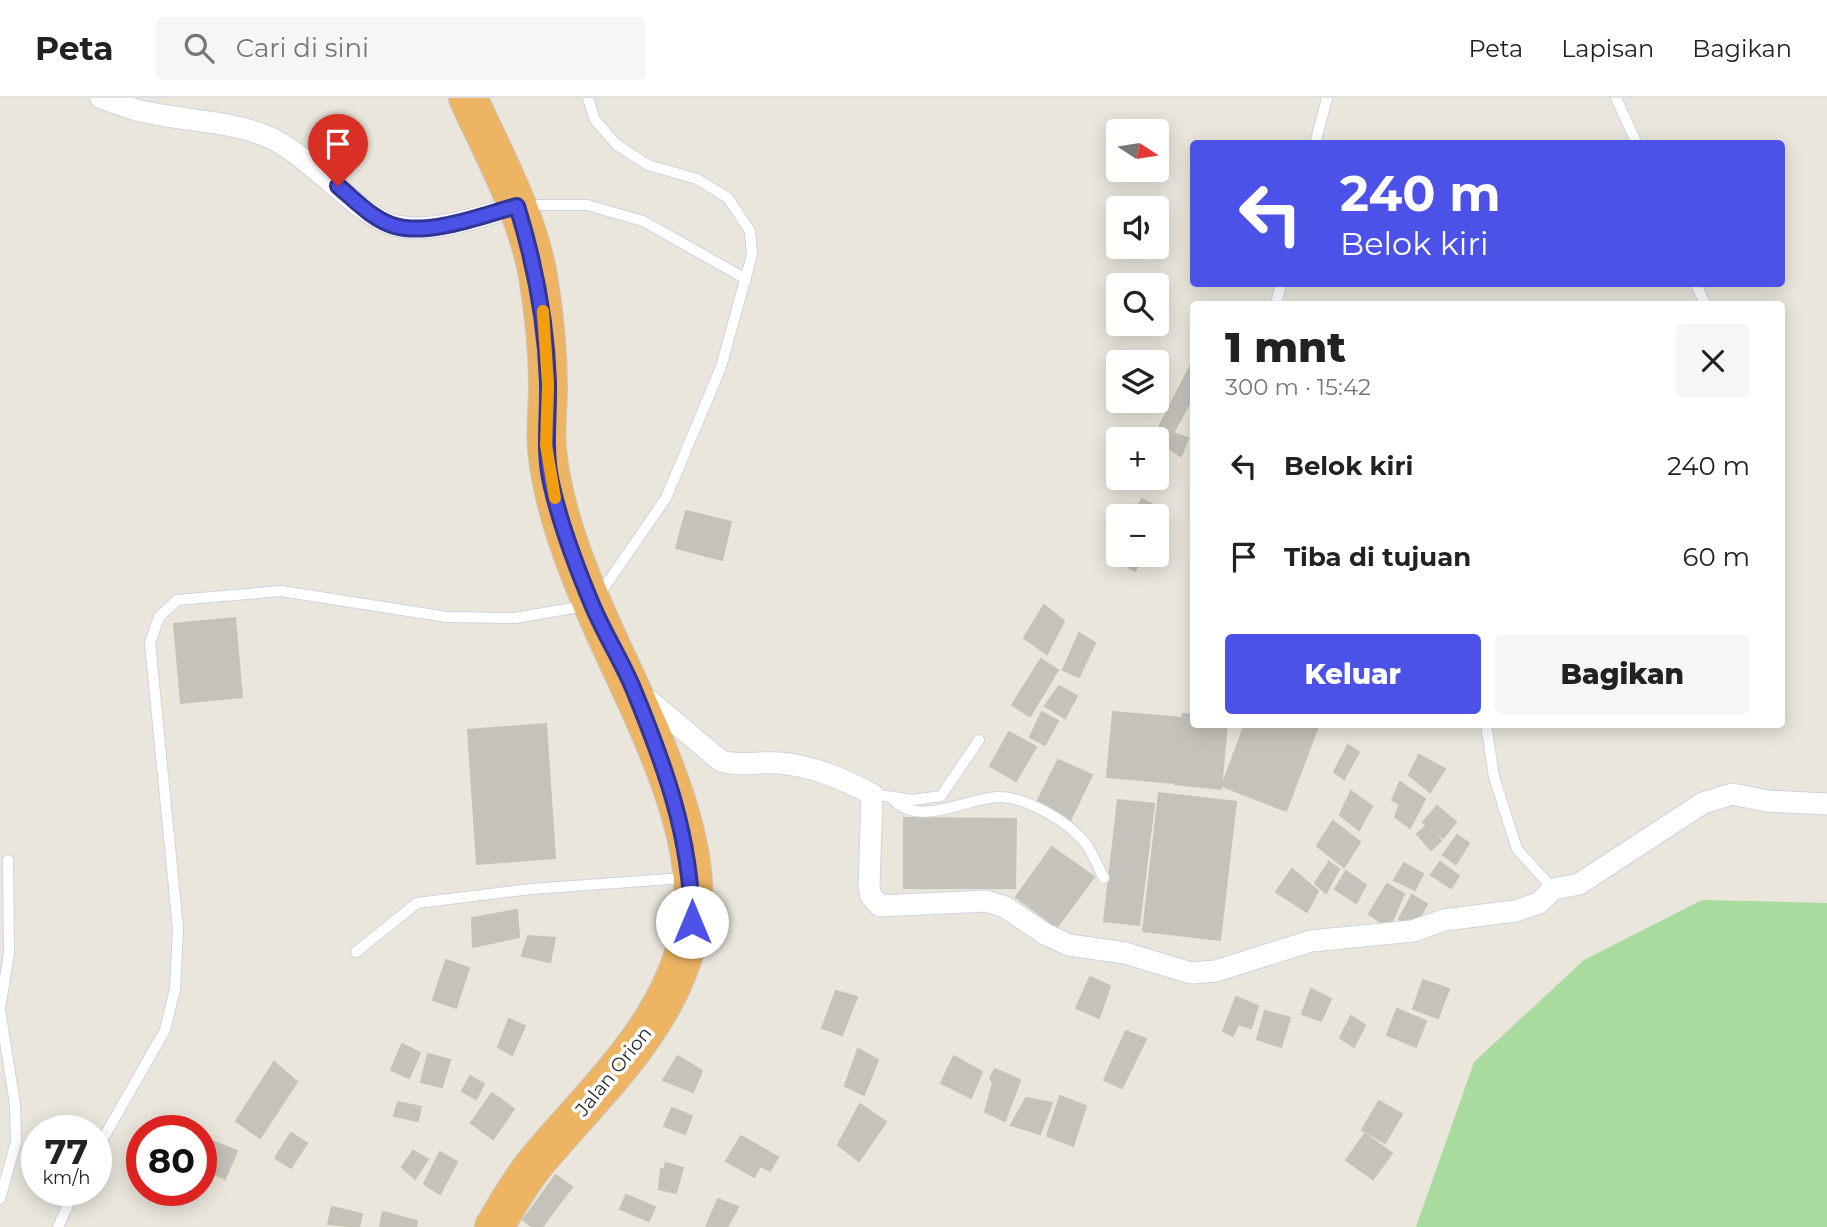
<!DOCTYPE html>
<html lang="id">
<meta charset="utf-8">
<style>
body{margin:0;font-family:Montserrat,sans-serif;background:#f6f6f6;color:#222;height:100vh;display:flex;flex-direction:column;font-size:26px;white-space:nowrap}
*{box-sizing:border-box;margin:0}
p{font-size:23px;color:#767676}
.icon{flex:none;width:38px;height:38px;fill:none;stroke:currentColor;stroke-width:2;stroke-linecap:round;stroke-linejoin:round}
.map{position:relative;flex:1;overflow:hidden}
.panel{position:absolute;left:1190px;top:203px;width:595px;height:427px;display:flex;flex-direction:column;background:#fff;border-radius:7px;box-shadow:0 4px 18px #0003}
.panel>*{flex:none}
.top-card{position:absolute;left:1190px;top:42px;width:595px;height:147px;border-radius:7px;box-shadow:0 4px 18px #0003;background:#4c51e7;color:#fff;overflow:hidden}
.needle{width:46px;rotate:102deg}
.fabs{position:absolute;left:1106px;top:21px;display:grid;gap:14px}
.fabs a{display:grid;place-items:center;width:63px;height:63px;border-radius:7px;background:#fff;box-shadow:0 4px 18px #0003;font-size:35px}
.speed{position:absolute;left:21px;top:1017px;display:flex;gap:14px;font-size:35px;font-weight:700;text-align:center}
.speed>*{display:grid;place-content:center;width:91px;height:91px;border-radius:50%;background:#fff;box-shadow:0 4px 18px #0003;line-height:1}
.speed small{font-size:18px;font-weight:400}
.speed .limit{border:10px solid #d22;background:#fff;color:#111}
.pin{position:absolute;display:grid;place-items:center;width:60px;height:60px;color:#fff;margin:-72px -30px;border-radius:50% 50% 50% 0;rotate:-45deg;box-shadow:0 0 7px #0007}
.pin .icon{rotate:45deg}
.me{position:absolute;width:77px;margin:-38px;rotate:0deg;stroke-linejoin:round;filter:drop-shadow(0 0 5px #0008)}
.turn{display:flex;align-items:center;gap:24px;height:147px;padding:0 35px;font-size:32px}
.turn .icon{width:91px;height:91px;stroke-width:2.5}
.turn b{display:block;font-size:49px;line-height:60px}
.round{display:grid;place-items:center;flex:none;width:74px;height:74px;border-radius:7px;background:#f6f6f6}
.overview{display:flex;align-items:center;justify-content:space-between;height:119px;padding:0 35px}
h1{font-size:42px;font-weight:800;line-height:52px}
.primary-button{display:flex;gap:14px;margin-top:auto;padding:14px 35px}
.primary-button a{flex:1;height:80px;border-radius:7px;background:#4c51e7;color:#fff;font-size:28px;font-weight:800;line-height:80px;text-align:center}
.primary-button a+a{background:#f6f6f6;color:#222}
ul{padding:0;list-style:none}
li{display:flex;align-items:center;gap:21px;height:91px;padding:0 35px}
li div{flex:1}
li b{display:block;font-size:26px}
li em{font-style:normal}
header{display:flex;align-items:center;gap:42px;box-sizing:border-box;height:98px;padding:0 35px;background:#fff;border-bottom:2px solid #e0e0e0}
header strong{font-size:33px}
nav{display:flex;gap:38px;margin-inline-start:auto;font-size:24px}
.search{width:490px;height:63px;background:#f6f6f6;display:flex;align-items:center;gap:18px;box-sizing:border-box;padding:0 24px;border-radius:7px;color:#767676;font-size:26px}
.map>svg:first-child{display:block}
.green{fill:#a9db9e}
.building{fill:#c5c2bb;stroke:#c5c2b6;stroke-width:2}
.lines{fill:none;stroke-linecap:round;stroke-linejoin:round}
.lane-casing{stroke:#d1d2e0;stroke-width:12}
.street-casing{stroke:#d1d2e0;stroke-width:23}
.highway-casing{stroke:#c7c7c7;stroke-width:40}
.lane{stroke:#fff;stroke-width:10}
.street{stroke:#fff;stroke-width:21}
.highway{stroke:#edb463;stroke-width:38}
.route-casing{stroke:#313596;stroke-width:18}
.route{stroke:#4c51e7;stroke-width:12}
.slow{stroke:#f59e0b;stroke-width:12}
.labels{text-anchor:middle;stroke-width:7;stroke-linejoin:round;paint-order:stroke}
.street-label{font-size:19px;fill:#292929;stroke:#fff}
</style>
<header>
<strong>Peta</strong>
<div class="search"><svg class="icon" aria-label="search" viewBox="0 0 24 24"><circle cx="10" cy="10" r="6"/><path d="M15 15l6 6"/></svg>Cari di sini</div>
<nav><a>Peta</a><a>Lapisan</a><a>Bagikan</a></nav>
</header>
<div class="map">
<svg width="1827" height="1129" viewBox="0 0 1827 1129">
<rect width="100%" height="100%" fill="#eae6dc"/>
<polygon class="green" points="1702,802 1827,805 1827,1129 1416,1129 1474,964 1584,862"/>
<g class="building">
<polygon points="1194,261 1194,297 1173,335 1188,340 1181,358 1153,341"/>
<polygon points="1142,401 1167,414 1157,432 1157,418 1133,418"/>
<polygon points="686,413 731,424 722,462 676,450"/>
<polygon points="1118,448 1118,457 1143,457 1135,473 1113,459"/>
<polygon points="1044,507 1064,523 1047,556 1024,540"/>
<polygon points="235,520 242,599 181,605 174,526"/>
<polygon points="1079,535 1095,545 1079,579 1063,572"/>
<polygon points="1041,561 1058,572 1030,618 1012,607"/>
<polygon points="1059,588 1077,598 1065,620 1045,608"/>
<polygon points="1042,614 1058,623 1045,647 1030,639"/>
<polygon points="1113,614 1182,620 1175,685 1107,679"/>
<polygon points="1183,616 1194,617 1194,626 1227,626 1221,691 1175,686"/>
<polygon points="546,626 555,760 477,766 468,632"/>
<polygon points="1245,626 1319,626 1286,713 1222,688"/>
<polygon points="1009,634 1036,649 1016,683 990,668"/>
<polygon points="1348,647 1359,654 1344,681 1334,674"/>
<polygon points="1419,657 1445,671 1430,694 1409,677"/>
<polygon points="1058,662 1092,677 1069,725 1035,708"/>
<polygon points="1400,684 1425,701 1410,730 1395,719 1400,706 1392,702"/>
<polygon points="1351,693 1372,708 1359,732 1340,717"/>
<polygon points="1159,695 1236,704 1220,842 1143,833"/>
<polygon points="1118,702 1154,706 1139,827 1104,823"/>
<polygon points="1437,708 1456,724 1443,740 1423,724"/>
<polygon points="904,720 1016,721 1015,790 904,790"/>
<polygon points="1333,723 1360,744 1344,769 1317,748"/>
<polygon points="1427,727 1441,743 1431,752 1417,736"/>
<polygon points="1457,737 1469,745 1456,766 1443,757"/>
<polygon points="1052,749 1094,779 1057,829 1016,799"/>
<polygon points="1329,764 1339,771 1326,795 1315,785"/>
<polygon points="1440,764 1459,778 1451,790 1431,777"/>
<polygon points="1404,765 1423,776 1415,792 1394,782"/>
<polygon points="1292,771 1318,793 1307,814 1276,794"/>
<polygon points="1346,773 1366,787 1356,805 1335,791"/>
<polygon points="1387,786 1404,796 1389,830 1369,816"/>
<polygon points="1412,797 1427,806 1415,829 1399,821"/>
<polygon points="517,812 519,839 473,849 472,820"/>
<polygon points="528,838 555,840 550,864 522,858"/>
<polygon points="446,862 469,870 456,910 433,902"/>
<polygon points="1090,879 1110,888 1099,920 1076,910"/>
<polygon points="1423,882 1449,891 1438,920 1413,911"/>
<polygon points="1311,891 1331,901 1321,923 1302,916"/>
<polygon points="836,893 857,899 842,937 822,930"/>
<polygon points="1236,899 1258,908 1251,930 1238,926 1233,938 1223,933"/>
<polygon points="1397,911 1426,923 1416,949 1387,937"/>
<polygon points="1265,913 1290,920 1281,949 1257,941"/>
<polygon points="1351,918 1365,927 1354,949 1340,940"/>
<polygon points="509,921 525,928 512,957 498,949"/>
<polygon points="1126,933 1146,941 1122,990 1104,982"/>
<polygon points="402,946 420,955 409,980 391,972"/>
<polygon points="858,951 878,962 864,997 845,988"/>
<polygon points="428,956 450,962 442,989 421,984"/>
<polygon points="678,958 702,973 693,994 663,982"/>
<polygon points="954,958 982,974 971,1000 941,985"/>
<polygon points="274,964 297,984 260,1040 236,1023"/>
<polygon points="995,971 1020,982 1005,1023 985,1014 993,985 990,980"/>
<polygon points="470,978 484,986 476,1001 462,993"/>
<polygon points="492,995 514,1011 493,1041 471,1025"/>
<polygon points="1060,998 1086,1008 1073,1048 1047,1038"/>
<polygon points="1026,1000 1052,1005 1040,1036 1011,1027"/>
<polygon points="1379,1003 1402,1016 1385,1045 1362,1032"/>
<polygon points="398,1004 421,1009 418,1023 394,1018"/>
<polygon points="860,1006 886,1024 859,1063 838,1047"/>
<polygon points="672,1010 692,1018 685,1036 664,1028"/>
<polygon points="162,1020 177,1030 175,1032 154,1032"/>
<polygon points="291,1035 307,1045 291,1070 275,1060"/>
<polygon points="1365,1036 1392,1055 1373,1081 1346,1062"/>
<polygon points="741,1038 778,1059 770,1073 760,1068 754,1079 726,1063"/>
<polygon points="209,1042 237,1053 225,1081 201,1070"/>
<polygon points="413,1053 428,1061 415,1081 402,1069"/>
<polygon points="440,1054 457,1064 440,1096 424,1086"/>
<polygon points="666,1065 683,1070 676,1095 659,1091 661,1071 664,1071"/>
<polygon points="556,1077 572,1089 542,1129 533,1129 523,1122"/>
<polygon points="626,1097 655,1109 649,1123 620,1111"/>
<polygon points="718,1101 738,1109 727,1129 706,1129"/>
<polygon points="332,1109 362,1116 359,1129 328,1126"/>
<polygon points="383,1114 417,1123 416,1129 380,1129"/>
</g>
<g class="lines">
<defs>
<g id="lane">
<polyline points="588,0 595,22 617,47 648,67 697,81 728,100 750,133 752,157 721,269 666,400 597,500"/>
<polyline points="1616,0 1637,46"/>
<polyline points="1315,46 1327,0"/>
<polyline points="525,107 587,107 643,123 746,181"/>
<polyline points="1696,186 1705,206"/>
<polyline points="1276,206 1281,186"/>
<polyline points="1486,626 1494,679 1517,751 1553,791"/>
<polyline points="872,696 913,702 941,698 979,642"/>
<path d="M891,699C917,731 963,701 997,699C1026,698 1069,724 1086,746C1093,756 1098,769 1104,780"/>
<polyline points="356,854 417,805 531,791 684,780"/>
<polyline points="0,911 9,855 8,762"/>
<polyline points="0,912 15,1006 16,1044 0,1101"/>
<polyline points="96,1053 165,932 175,891 178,831 150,545 159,519 177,502 281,493 447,519 515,520 584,508"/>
<polyline points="58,1129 75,1092"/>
</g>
<g id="street">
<path d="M101,0C114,4 128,10 141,13C183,23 226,22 266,38C309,55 361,122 397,128C436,136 479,118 517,108"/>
<path d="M640,595L721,663C741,669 760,663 780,665C813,668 843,681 872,696L869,789L871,798L880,808L986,803L1005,809L1045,836L1069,847L1125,855L1191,875L1216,873L1311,843L1413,833L1444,822L1515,813L1539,805L1553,791L1579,786L1703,705L1732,696L1767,703L1827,706"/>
</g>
<path id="highway" d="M468,0C494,57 527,116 538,178C544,214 548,252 548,289C548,310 545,331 547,351C552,403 571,457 592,505C628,592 709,730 691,827C673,925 600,988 538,1062C521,1082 508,1106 494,1129"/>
</defs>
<use href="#lane" class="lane-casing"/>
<use href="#street" class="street-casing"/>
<use href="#highway" class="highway-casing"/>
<use href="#lane" class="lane"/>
<use href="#street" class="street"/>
<use href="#highway" class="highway"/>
</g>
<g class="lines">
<defs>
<path id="route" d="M338,88C355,102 373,122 395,128C429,138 483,117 517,108C535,166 546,223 548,284C549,319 543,354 552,389C561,428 576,468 591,504C603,534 621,561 633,590C665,668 691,739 692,824"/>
</defs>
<use href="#route" class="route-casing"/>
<use href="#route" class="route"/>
<polyline class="slow" points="543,213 548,286 546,347 555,400"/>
</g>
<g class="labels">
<g class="street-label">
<text transform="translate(613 973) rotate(-51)" y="7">Jalan Orion</text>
</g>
</g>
</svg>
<div class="fabs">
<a><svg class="needle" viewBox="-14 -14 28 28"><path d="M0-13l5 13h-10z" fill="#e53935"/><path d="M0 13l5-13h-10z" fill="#767676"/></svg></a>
<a><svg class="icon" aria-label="sound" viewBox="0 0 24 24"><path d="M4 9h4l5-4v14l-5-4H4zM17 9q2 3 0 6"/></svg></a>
<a><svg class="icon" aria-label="search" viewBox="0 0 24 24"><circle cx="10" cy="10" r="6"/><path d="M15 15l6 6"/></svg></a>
<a><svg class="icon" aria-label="layers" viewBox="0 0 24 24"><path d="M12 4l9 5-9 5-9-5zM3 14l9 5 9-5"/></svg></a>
<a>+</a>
<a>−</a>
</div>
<div class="speed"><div>77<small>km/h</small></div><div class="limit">80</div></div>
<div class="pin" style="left:338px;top:88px;background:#d93025"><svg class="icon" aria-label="arrive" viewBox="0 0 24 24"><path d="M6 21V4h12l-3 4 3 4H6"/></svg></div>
<svg class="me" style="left:692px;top:824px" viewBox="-20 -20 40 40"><circle r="19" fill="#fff"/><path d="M0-13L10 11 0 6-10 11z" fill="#4c51e7"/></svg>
<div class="top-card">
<div class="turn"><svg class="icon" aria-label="left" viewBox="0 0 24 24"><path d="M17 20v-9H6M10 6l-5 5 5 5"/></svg><div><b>240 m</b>Belok kiri</div></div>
</div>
<section class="panel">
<div class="overview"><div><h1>1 mnt</h1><p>300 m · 15:42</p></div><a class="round"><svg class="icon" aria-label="close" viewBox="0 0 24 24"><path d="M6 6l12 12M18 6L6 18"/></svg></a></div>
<ul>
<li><svg class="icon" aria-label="left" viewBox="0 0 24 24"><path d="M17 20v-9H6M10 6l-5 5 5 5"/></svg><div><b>Belok kiri</b></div><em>240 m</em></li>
<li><svg class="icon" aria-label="arrive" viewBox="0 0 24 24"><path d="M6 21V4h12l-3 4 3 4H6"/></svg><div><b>Tiba di tujuan</b></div><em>60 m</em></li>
</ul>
<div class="primary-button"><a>Keluar</a><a>Bagikan</a></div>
</section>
</div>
